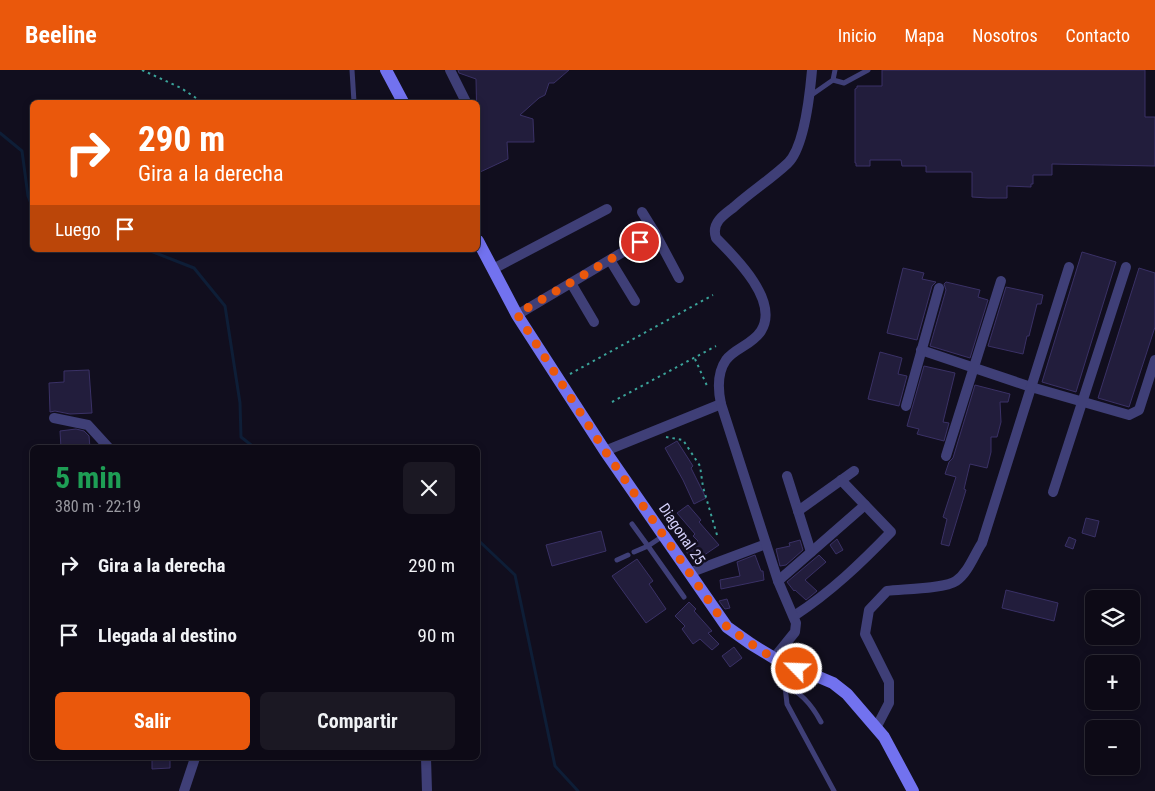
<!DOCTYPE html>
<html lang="es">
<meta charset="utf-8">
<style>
body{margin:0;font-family:"Roboto Condensed",sans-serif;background:#1b1823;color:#f1f3f6;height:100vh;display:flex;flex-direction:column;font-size:19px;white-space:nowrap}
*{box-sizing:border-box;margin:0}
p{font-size:16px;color:#9a9aa1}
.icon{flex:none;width:28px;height:28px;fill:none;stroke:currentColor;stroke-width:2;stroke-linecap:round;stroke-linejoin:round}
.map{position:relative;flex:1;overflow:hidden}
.drawer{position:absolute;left:30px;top:375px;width:450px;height:315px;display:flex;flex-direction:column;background:#0d0a16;border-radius:8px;box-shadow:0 2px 8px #0003,0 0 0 1px #2d2b35}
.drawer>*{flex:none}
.top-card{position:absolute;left:30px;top:30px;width:450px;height:152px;border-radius:8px;box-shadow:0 2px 8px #0003,0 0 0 1px #2d2b35;background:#ea580c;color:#fff;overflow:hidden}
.buttons{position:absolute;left:1085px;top:520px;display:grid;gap:10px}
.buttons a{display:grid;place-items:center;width:55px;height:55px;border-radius:8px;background:#0d0a16;box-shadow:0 2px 8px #0003,0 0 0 1px #2d2b35;font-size:25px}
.pin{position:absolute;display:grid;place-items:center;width:42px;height:42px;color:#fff;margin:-21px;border:2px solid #fff;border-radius:50%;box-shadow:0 1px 5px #0007}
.me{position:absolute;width:55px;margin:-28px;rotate:294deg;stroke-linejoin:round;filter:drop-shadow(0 0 4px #0008)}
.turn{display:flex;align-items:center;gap:18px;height:105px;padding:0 25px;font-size:22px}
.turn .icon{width:65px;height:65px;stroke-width:2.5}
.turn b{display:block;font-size:35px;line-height:42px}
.then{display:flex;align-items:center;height:48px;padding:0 25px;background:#0003;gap:10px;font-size:19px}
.round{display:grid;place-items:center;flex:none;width:52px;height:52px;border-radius:8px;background:#1b1823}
.summary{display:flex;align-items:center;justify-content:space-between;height:85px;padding:0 25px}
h1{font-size:30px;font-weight:700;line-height:38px;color:#1e9e55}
.primary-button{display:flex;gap:10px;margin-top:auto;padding:10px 25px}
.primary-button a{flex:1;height:58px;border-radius:8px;background:#ea580c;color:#fff;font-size:20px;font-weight:700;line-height:58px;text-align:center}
.primary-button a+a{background:#1b1823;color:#f1f3f6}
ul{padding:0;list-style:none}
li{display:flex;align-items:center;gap:15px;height:70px;padding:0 25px}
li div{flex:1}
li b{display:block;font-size:19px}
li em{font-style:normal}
header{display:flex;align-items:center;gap:30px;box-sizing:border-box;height:70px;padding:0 25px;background:#ea580c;color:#fff}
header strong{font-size:24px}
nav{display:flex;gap:28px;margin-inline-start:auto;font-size:18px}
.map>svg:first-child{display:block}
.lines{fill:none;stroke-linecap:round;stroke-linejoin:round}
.stream{stroke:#0e1e37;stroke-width:3}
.building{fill:#221d3c;stroke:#3a3166}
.path{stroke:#3ba39a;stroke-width:2;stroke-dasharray:2.5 4;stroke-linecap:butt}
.lane{stroke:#3f3f77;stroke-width:5}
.street{stroke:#3f3f77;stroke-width:10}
.secondary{stroke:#7272ef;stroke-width:12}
.route{stroke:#ea580c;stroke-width:9;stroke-dasharray:0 16.2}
.labels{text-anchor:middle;stroke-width:5;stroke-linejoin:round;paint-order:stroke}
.street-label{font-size:15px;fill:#d4d0fa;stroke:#110e1e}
</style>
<header>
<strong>Beeline</strong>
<nav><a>Inicio</a><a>Mapa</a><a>Nosotros</a><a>Contacto</a></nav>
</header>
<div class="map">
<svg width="1155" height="721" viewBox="0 0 1155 721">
<rect width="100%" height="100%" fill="#110e1e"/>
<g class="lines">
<g class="stream">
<polyline points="0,63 22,81 28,126 32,136"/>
<polyline points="148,180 194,198 225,236 240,333 241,367 255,378"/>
<polyline points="478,470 515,505 555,696 578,721"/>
</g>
</g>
<g class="building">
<polygon points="458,0 569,0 554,13 549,13 545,25 539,28 520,45 533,49 534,72 507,72 508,89 478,103 476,9 459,3"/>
<polygon points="882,0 1145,0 1145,47 1155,47 1155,96 1052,94 1052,105 1033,105 1033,114 1031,114 1031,117 1007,116 1007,128 988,128 972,127 972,102 926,102 926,96 902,96 901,90 870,90 870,96 856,96 856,93 855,93 855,19 857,18 857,16 882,16"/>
<polygon points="1082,182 1116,192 1076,322 1042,312"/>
<polygon points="903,198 924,203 922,209 936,212 932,216 917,270 887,263"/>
<polygon points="1139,198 1155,203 1155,257 1129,337 1098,328"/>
<polygon points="946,212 980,220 978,227 988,230 970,288 930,276 946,220 944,214"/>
<polygon points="1006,217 1043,225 1041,234 1037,234 1029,266 1027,266 1023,284 988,276"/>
<polygon points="880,282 902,288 898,304 907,306 899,336 868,329"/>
<polygon points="924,296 955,303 943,352 949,353 944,371 917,364 919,359 907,356"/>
<polygon points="89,300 92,343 70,344 55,341 50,342 49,313 64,312 64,301"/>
<polygon points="975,315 1010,324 1008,332 1000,332 1001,352 997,367 991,367 991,382 987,398 970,394 964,419 966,420 949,476 941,474 947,449 943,447 956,407 945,404 949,392 953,388"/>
<polygon points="76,359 84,361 89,366 90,378 61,378 60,361"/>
<polygon points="677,371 693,396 691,398 706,428 694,434 683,410 665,378"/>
<polygon points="688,435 701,450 699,452 719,475 694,492 685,480 698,471 693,466 695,464 677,443"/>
<polygon points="1086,448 1099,451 1095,467 1082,463"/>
<polygon points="601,461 606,481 552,496 546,475"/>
<polygon points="1069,467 1076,470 1073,479 1065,476"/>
<polygon points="837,469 843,480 836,484 830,475"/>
<polygon points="800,470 803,480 786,495 780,496 776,479 790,476 789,473"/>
<polygon points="755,485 761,501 763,501 764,510 721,519 720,510 740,506 737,492"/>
<polygon points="819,485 826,492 805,510 817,521 806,530 795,520 794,521 787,512"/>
<polygon points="637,489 653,511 649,514 666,539 646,553 612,506"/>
<polygon points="1006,520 1058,533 1054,551 1002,538"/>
<polygon points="727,529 730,538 725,539 719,531"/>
<polygon points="689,532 696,539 694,541 712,561 708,563 719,574 712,580 700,569 693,574 682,559 685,556 675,546"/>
<polygon points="734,577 742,588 730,597 722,586"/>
<polygon points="152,688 170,688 170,698 152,699"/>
</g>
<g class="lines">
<g class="path">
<polyline points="142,0 181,18 202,32"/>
<polyline points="695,289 708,318"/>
<polyline points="570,304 713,225"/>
<polyline points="612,332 716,276"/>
<polyline points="666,367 683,370 700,396 703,417 717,465"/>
</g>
<g class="lane">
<polyline points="352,0 354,32"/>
<polyline points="833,10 844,13 868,0"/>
<polyline points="810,26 833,10 835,0"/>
<polyline points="632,454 648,476 663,466"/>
<polyline points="634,482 648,476 684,527"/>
<polyline points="617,490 628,485"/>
<polyline points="775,590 785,616 787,634 834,721"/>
<path d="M785,616C802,622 813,637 821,652"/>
</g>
<g class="street">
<polyline points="450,0 466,32"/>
<polyline points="642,142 655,163"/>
<polyline points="610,190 635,231"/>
<polyline points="493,199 607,139"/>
<polyline points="571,213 594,252"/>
<polyline points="517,245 655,163 679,208"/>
<polyline points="921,280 1031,317 1129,345 1139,340 1155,290"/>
<polyline points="906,336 939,218"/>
<polyline points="54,348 88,355 109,378"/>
<polyline points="605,381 721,334"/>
<polyline points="946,386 1001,211"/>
<polyline points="787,406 811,482"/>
<polyline points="1053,422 1126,197"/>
<polyline points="798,441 854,401"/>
<polyline points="689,503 766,474"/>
<polyline points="778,511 865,435"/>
<path d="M794,546C831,522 861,493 891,462L841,410"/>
<path d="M774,588L795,562L796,553L778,511L721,334C718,320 717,303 726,290C735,278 752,275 761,261C780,231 735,187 716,168C714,162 715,155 719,150C723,145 729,141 734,137C752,121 771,109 788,93C805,76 810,23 812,0"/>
<path d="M876,658L889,633V612L865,564L869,540L887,521C902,519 944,519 956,511C968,503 974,485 982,473L1069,197"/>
<polyline points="426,688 427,721"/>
<polyline points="184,721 195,688"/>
</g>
<g class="secondary">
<polyline points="386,0 403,32"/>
<polyline points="478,171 517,245 559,310 605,381 727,557 751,574 774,588 833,613 847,624 884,667 913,721"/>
</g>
</g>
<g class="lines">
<polyline class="route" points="640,172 517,244 605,381 727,557 763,582 797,599"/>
</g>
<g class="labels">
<g class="street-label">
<text transform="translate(682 464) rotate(56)" y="5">Diagonal 25</text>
</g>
</g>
</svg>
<div class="buttons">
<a><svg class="icon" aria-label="layers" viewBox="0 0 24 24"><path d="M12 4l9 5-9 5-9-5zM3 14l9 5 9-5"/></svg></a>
<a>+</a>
<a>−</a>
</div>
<div class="pin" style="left:640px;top:172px;background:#d93025"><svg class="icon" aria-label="arrive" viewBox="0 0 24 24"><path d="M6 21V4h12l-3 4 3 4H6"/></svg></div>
<svg class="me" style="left:797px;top:599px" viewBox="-20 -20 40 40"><circle r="17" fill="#ea580c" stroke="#fff" stroke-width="3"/><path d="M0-11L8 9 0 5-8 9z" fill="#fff"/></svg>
<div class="top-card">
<div class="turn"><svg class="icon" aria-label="right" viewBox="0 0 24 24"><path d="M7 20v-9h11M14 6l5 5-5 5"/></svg><div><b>290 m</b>Gira a la derecha</div></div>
<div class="then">Luego<svg class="icon" aria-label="arrive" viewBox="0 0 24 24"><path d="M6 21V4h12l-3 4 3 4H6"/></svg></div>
</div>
<section class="drawer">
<div class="summary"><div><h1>5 min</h1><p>380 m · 22:19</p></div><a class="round"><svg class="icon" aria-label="close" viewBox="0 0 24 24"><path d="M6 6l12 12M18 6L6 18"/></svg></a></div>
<ul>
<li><svg class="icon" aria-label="right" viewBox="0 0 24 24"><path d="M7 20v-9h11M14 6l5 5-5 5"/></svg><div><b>Gira a la derecha</b></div><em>290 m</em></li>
<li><svg class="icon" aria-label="arrive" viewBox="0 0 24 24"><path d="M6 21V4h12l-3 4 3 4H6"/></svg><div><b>Llegada al destino</b></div><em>90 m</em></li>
</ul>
<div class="primary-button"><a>Salir</a><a>Compartir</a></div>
</section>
</div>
